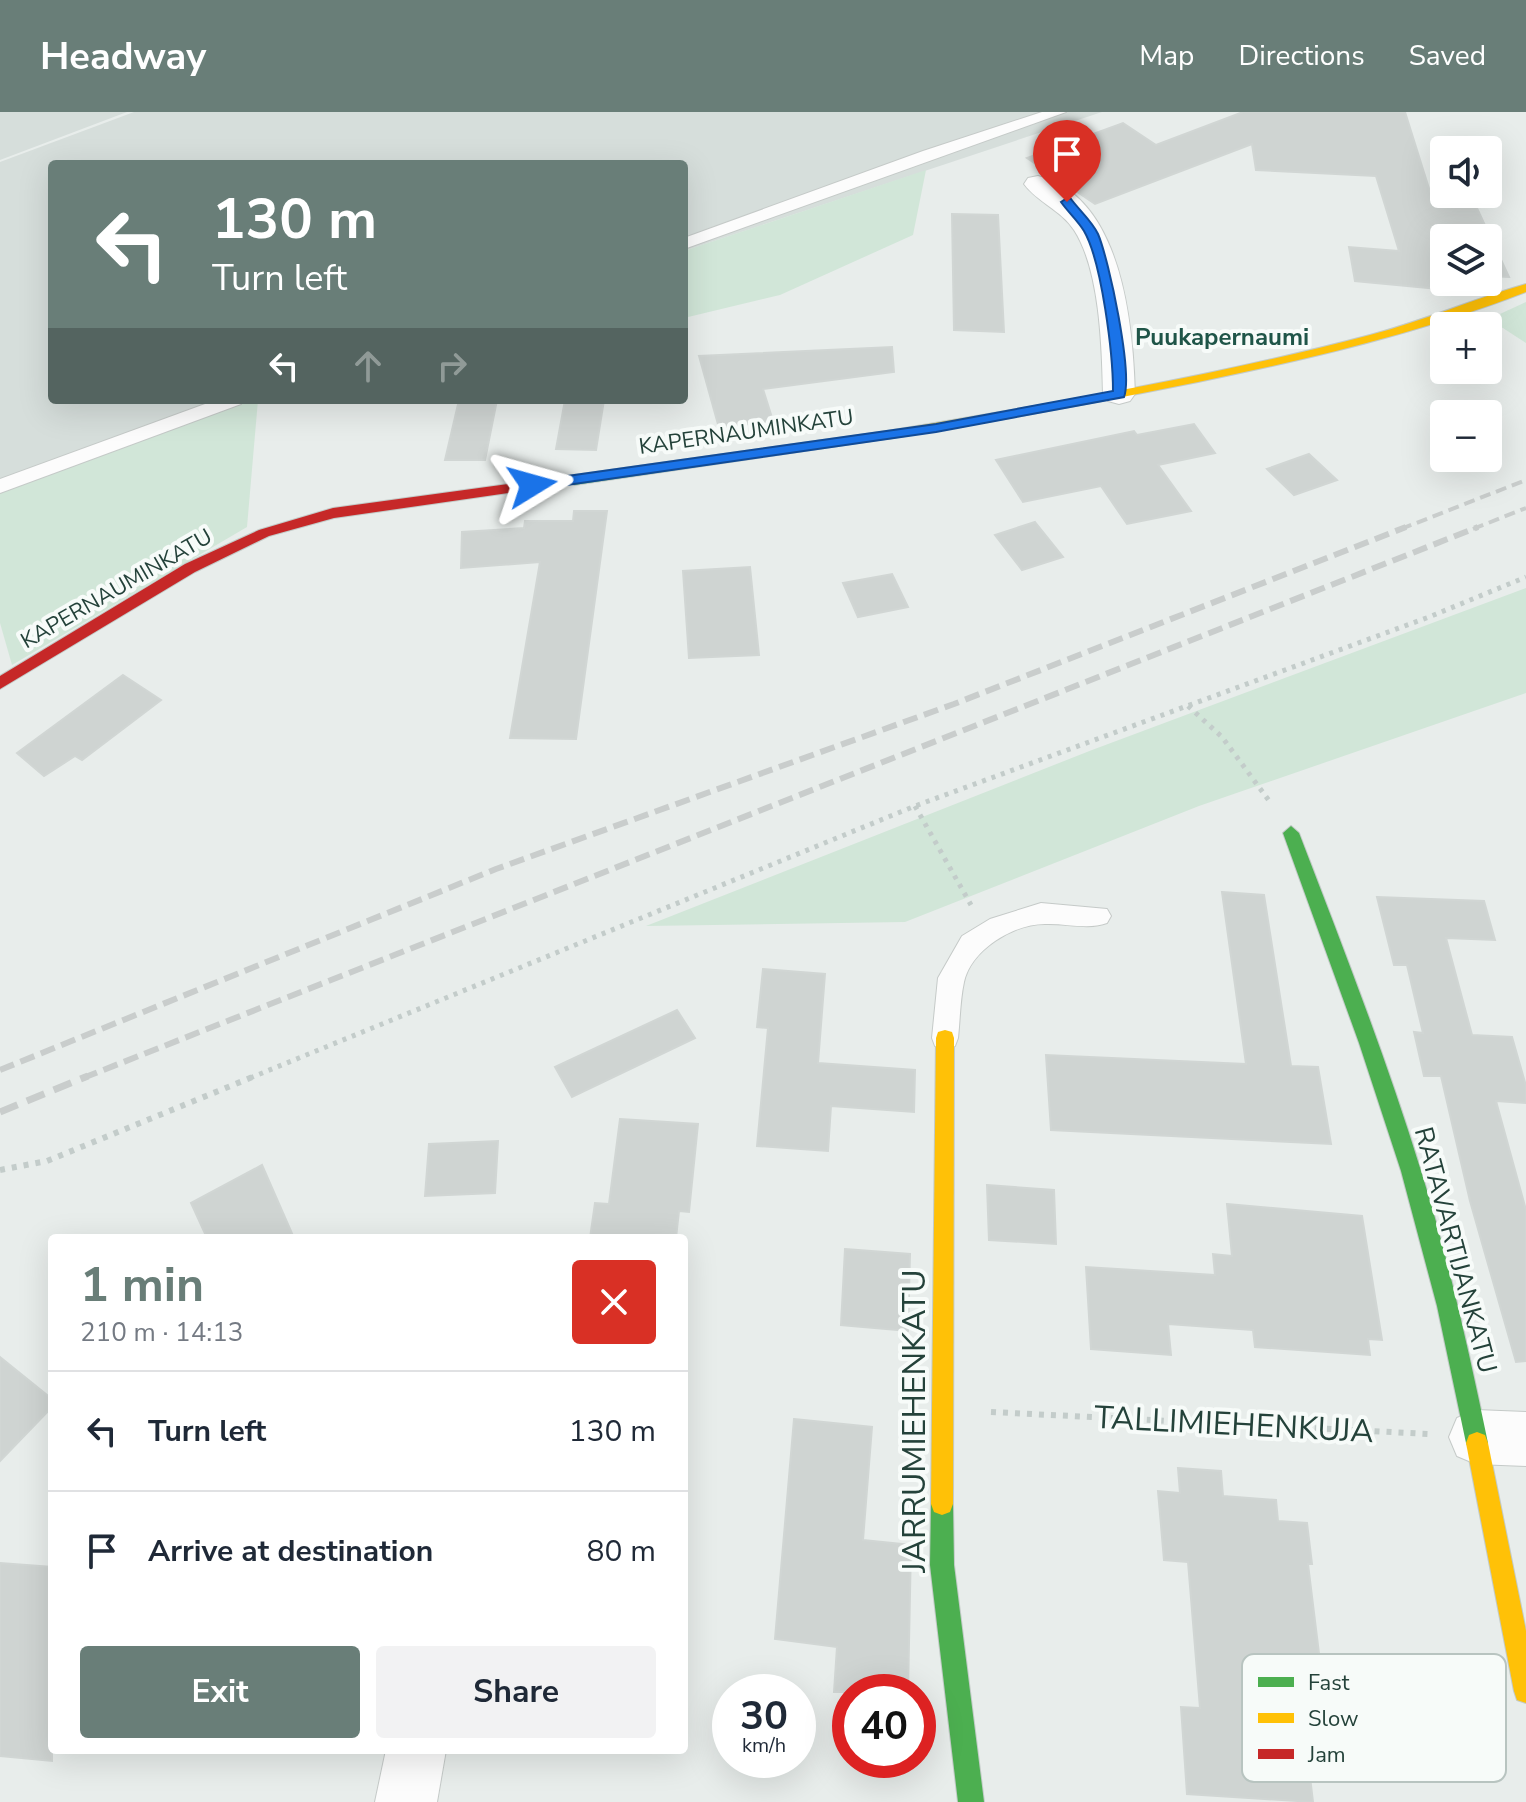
<!DOCTYPE html>
<meta charset="utf-8">
<style>
body{margin:0;font-family:"Nunito Sans",sans-serif;background:#f2f2f3;color:#1f2937;height:100vh;display:flex;flex-direction:column;font-size:30px;white-space:nowrap}
*{box-sizing:border-box;margin:0}
p{font-size:26px;color:#747a83}
.icon{flex:none;width:44px;height:44px;fill:none;stroke:currentColor;stroke-width:2;stroke-linecap:round;stroke-linejoin:round}
.map{position:relative;flex:1;overflow:hidden}
.panel{position:absolute;left:48px;top:1122px;width:640px;height:520px;display:flex;flex-direction:column;background:#fff;border-radius:8px;box-shadow:0 8px 32px #0002}
.panel>*{flex:none}
.banner{position:absolute;left:48px;top:48px;width:640px;height:244px;border-radius:8px;box-shadow:0 8px 32px #0002;background:#697e78;color:#fff;overflow:hidden}
.tools{position:absolute;left:1430px;top:24px;display:grid;gap:16px}
.tools a{display:grid;place-items:center;width:72px;height:72px;border-radius:8px;background:#fff;box-shadow:0 8px 32px #0002;font-size:40px}
.speed{position:absolute;left:712px;top:1562px;display:flex;gap:16px;font-size:40px;font-weight:700;text-align:center}
.speed>*{display:grid;place-content:center;width:104px;height:104px;border-radius:50%;background:#fff;box-shadow:0 8px 32px #0002;line-height:1}
.speed small{font-size:20px;font-weight:400}
.speed .limit{border:12px solid #d22;background:#fff;color:#111}
.pin{position:absolute;display:grid;place-items:center;width:68px;height:68px;color:#fff;margin:-82px -34px;border-radius:50% 50% 50% 0;rotate:-45deg;box-shadow:0 0 8px #0007}
.pin .icon{rotate:45deg}
.me{position:absolute;width:88px;margin:-44px;rotate:82deg;stroke-linejoin:round;filter:drop-shadow(0 0 6px #0008)}
.turn{display:flex;align-items:center;gap:28px;height:168px;padding:0 32px;font-size:36px}
.turn .icon{width:104px;height:104px;stroke-width:2.5}
.turn b{display:block;font-size:56px;line-height:68px}
.lanes{display:flex;align-items:center;height:76px;padding:0 32px;background:#0003;justify-content:center;gap:40px;direction:ltr}
.lanes .off{opacity:.35}
.round{display:grid;place-items:center;flex:none;width:84px;height:84px;border-radius:8px;background:#f2f2f3}
.summary{display:flex;align-items:center;justify-content:space-between;height:136px;padding:0 32px}
h1{font-size:48px;font-weight:700;line-height:60px;color:#697e78}
.cta{display:flex;gap:16px;margin-top:auto;padding:16px 32px}
.cta a{flex:1;height:92px;border-radius:8px;background:#697e78;color:#fff;font-size:32px;font-weight:700;line-height:92px;text-align:center}
.cta a+a{background:#f2f2f3;color:#1f2937}
ul{padding:0;list-style:none}
li{display:flex;align-items:center;gap:24px;height:120px;padding:0 32px;border-top:2px solid #e0e1e3}
li div{flex:1}
li b{display:block;font-size:30px}
li em{font-style:normal}
header{display:flex;align-items:center;gap:48px;box-sizing:border-box;height:112px;padding:0 40px;background:#697e78;color:#fff}
header strong{font-size:38px}
nav{display:flex;gap:44px;margin-inline-start:auto;font-size:28px}
.map>svg:first-child{display:block}
.built{fill:#d6dedb}
.green{fill:#d1e6d8}
.building{fill:#cfd4d2;stroke:#d1d6d4;stroke-width:2}
.lines{fill:none;stroke-linecap:round;stroke-linejoin:round}
.lane-casing{stroke:#c5cac8;stroke-width:2}
.street-casing{stroke:#c5cac8;stroke-width:2}
.fast-casing{stroke:#c3cbc8;stroke-width:2}
.slow-casing{stroke:#c3cbc8;stroke-width:2}
.jam-casing{stroke:#c3cbc8;stroke-width:2}
.path-far1{stroke:#c3ccca;stroke-width:5;stroke-dasharray:4 6;stroke-linecap:butt}
.path{stroke:#c3ccca;stroke-width:6;stroke-dasharray:5 7;stroke-linecap:butt}
.lane{fill:#fcfcfc;fill-rule:evenodd}
.street{fill:#fcfcfc;fill-rule:evenodd}
.fast{fill:#4caf50;fill-rule:evenodd}
.slow{fill:#ffc107;fill-rule:evenodd}
.jam{fill:#c62828;fill-rule:evenodd}
.rail-far2{stroke:#c9cdcc;stroke-width:4;stroke-dasharray:11 6;stroke-linecap:butt}
.rail-far1{stroke:#c9cdcc;stroke-width:6;stroke-dasharray:15 7;stroke-linecap:butt}
.rail{stroke:#c9cdcc;stroke-width:7;stroke-dasharray:19 10;stroke-linecap:butt}
.route{fill:#1a73e8;stroke:#114b97;stroke-width:2}
.labels{text-anchor:middle;stroke-width:8;stroke-linejoin:round;paint-order:stroke}
.far-street-label{font-size:22px;fill:#24423a;stroke:#f7fbf9}
.far-neighbourhood-label{font-size:24px;font-weight:bold;fill:#1f5548;stroke:#f7fbf9}
.street-label{font-size:26px;fill:#24423a;stroke:#f7fbf9}
.near-street-label{font-size:32px;fill:#24423a;stroke:#f7fbf9}
.key{fill:#f7fbf9;stroke:#b8c4c0;stroke-width:2}
.key-label{font-size:22px;fill:#24423a}
</style>
<header>
<strong>Headway</strong>
<nav><a>Map</a><a>Directions</a><a>Saved</a></nav>
</header>
<div class="map">
<svg width="1526" height="1690" viewBox="0 0 1526 1690">
<rect width="100%" height="100%" fill="#e8edeb"/>
<g class="built">
<polygon points="0,0 127,0 0,48"/>
<polygon points="134,0 1102,0 684,139 684,52 52,52 52,288 239,288 0,377 0,50"/>
</g>
<g class="green">
<polygon points="926,58 913,123 780,183 684,206 684,139"/>
<polygon points="1526,190 1526,231 1489,207"/>
<polygon points="239,288 258,288 247,415 12,553 0,511 0,377"/>
<polygon points="1526,476 1526,581 1199,694 905,810 646,814 1092,638"/>
</g>
<g class="building">
<polygon points="1243,0 1405,0 1432,86 1465,88 1467,94 1476,94 1509,165 1488,164 1488,126 1444,126 1444,164 1437,164 1440,177 1355,169 1349,135 1399,139 1376,64 1256,58 1252,32 1095,92 1027,46 1123,11 1156,33"/>
<polygon points="952,102 998,103 1004,220 954,218"/>
<polygon points="892,235 894,260 763,277 773,309 719,316 699,244"/>
<polygon points="459,288 497,288 485,348 445,348"/>
<polygon points="565,288 604,288 596,338 556,337"/>
<polygon points="1194,312 1215,341 1158,353 1191,399 1127,412 1101,374 1023,390 996,348 1134,319 1137,323"/>
<polygon points="1309,342 1337,368 1294,383 1267,357"/>
<polygon points="574,399 607,399 576,627 510,626 540,450 461,456 462,420 524,416 525,409 573,409"/>
<polygon points="1035,410 1063,445 1022,458 995,423"/>
<polygon points="750,455 759,543 689,546 683,459"/>
<polygon points="892,462 908,495 858,505 843,471"/>
<polygon points="123,563 161,588 82,648 75,644 44,664 17,641"/>
<polygon points="1222,780 1264,783 1291,954 1318,955 1331,1032 1051,1018 1046,943 1246,952"/>
<polygon points="1377,785 1484,789 1495,828 1446,826 1472,923 1512,925 1526,974 1526,991 1496,989 1526,1098 1526,1249 1516,1250 1470,1089 1441,964 1424,964 1414,920 1423,921 1407,853 1394,853"/>
<polygon points="763,857 825,862 818,951 915,958 914,1000 831,994 828,1039 757,1034 768,916 757,915"/>
<polygon points="677,898 695,926 572,985 555,955"/>
<polygon points="620,1007 698,1012 689,1100 679,1099 676,1126 590,1126 595,1091 609,1092"/>
<polygon points="498,1029 495,1081 425,1084 429,1032"/>
<polygon points="262,1053 294,1126 207,1126 191,1091"/>
<polygon points="987,1073 1054,1078 1056,1132 989,1128"/>
<polygon points="1227,1092 1362,1104 1382,1228 1368,1227 1370,1243 1255,1235 1253,1218 1168,1212 1171,1243 1091,1237 1086,1155 1215,1163 1213,1142 1232,1144"/>
<polygon points="845,1137 910,1142 908,1219 841,1213"/>
<polygon points="0,1245 52,1287 52,1295 0,1349"/>
<polygon points="794,1307 872,1315 863,1428 911,1433 908,1580 834,1580 837,1535 775,1527"/>
<polygon points="1178,1356 1221,1359 1223,1384 1276,1388 1278,1409 1307,1411 1312,1452 1308,1452 1323,1574 1299,1572 1313,1690 1187,1682 1181,1595 1200,1596 1188,1450 1164,1448 1158,1379 1180,1381"/>
<polygon points="0,1451 52,1455 52,1649 0,1644"/>
</g>
<g class="lines">
<defs>
<g id="lane">
<polygon points="1042,0 1066,0 684,137 684,126 923,39"/>
<polygon points="216,288 244,288 241,292 0,381 0,367"/>
<path d="M1041,791L1107,797L1111,804L1107,811C1088,818 1065,811 1045,812C1013,812 971,838 964,870C960,888 960,908 958,926L955,934L945,938L935,934L932,926L938,866L962,824L990,807Z"/>
</g>
<g id="street">
<path d="M1038,64C1122,85 1133,212 1135,282L1130,289L1119,292L1108,289L1103,282C1102,235 1100,158 1074,118C1061,98 1037,90 1024,72L1028,66Z"/>
<polygon points="1476,1298 1526,1300 1526,1354 1476,1352 1457,1344 1449,1325 1457,1306"/>
<polygon points="386,1638 446,1638 437,1690 375,1690"/>
</g>
<g id="fast">
<polygon points="887,319 892,320 892,326 574,373 567,368 574,363"/>
<path d="M1291,714L1299,721C1342,833 1386,945 1421,1059C1449,1148 1469,1240 1488,1331L1485,1339L1477,1342L1469,1339L1466,1331L1437,1194L1401,1059L1359,931L1283,721Z"/>
<polygon points="942,1381 950,1384 953,1392 954,1453 984,1690 958,1690 930,1453 931,1392 934,1384"/>
</g>
<g id="slow">
<path d="M1526,172V180C1420,221 1309,247 1198,270C1095,291 991,310 887,327L880,323L887,319C1049,292 1211,265 1370,223C1423,209 1473,187 1526,172Z"/>
<polygon points="945,918 952,920 954,926 953,1392 950,1400 942,1403 934,1400 931,1392 936,926 938,920"/>
<polygon points="1477,1320 1485,1323 1488,1331 1526,1519 1526,1591 1517,1588 1514,1579 1466,1331 1469,1323"/>
</g>
<polygon id="jam" points="574,363 581,368 579,371 334,406 269,424 195,460 0,577 0,564 185,452 259,418 333,396"/>
</defs>
<use href="#lane" class="lane-casing"/>
<use href="#street" class="street-casing"/>
<use href="#fast" class="fast-casing"/>
<use href="#slow" class="slow-casing"/>
<use href="#jam" class="jam-casing"/>
<g class="path-far1">
<polyline points="1188,594 1222,625 1270,690"/>
<polyline points="915,694 971,793"/>
<polyline points="250,966 915,694 1429,505 1526,465"/>
</g>
<g class="path">
<polyline points="0,1058 47,1049 255,964"/>
<polyline points="991,1300 1429,1322"/>
</g>
<use href="#lane" class="lane"/>
<use href="#street" class="street"/>
<use href="#fast" class="fast"/>
<use href="#slow" class="slow"/>
<use href="#jam" class="jam"/>
<g class="rail-far2">
<polyline points="1401,417 1526,368"/>
<polyline points="1473,417 1526,396"/>
</g>
<g class="rail-far1">
<polyline points="0,958 496,757 954,592 1406,415"/>
<polyline points="83,966 1478,415"/>
</g>
<polyline class="rail" points="0,1000 88,964"/>
</g>
<path class="route" d="M1067,86L1071,87C1079,98 1092,109 1098,122C1109,148 1133,261 1124,285L936,320L532,378L525,373L532,369L936,312L1113,279C1113,243 1102,150 1084,119C1078,109 1068,100 1061,90Z"/>
<g class="labels">
<g class="far-street-label">
<text transform="translate(746 319) rotate(-8)" y="8">KAPERNAUMINKATU</text>
<text transform="translate(116 476) rotate(-30)" y="8">KAPERNAUMINKATU</text>
</g>
<g class="far-neighbourhood-label">
<text x="1222" y="233">Puukapernaumi</text>
</g>
<g class="street-label">
<text transform="translate(1456 1138) rotate(75)" y="9">RATAVARTIJANKATU</text>
</g>
<g class="near-street-label">
<text transform="translate(914 1309) rotate(-90)" y="11">JARRUMIEHENKATU</text>
<text transform="translate(1234 1312) rotate(3)" y="11">TALLIMIEHENKUJA</text>
</g>
</g>
<rect x="1242" y="1542" width="264" height="128" rx="12" class="key"/>
<rect x="1258" y="1565" width="36" height="10" fill="#4caf50"/>
<rect x="1258" y="1601" width="36" height="10" fill="#ffc107"/>
<rect x="1258" y="1637" width="36" height="10" fill="#c62828"/>
<g class="key-label">
<text x="1308" y="1578">Fast</text>
<text x="1308" y="1614">Slow</text>
<text x="1308" y="1650">Jam</text>
</g>
</svg>
<div class="tools">
<a><svg class="icon" aria-label="sound" viewBox="0 0 24 24"><path d="M4 9h4l5-4v14l-5-4H4zM17 9q2 3 0 6"/></svg></a>
<a><svg class="icon" aria-label="layers" viewBox="0 0 24 24"><path d="M12 4l9 5-9 5-9-5zM3 14l9 5 9-5"/></svg></a>
<a>+</a>
<a>−</a>
</div>
<div class="speed"><div>30<small>km/h</small></div><div class="limit">40</div></div>
<div class="pin" style="left:1067px;top:90px;background:#d93025"><svg class="icon" aria-label="arrive" viewBox="0 0 24 24"><path d="M6 21V4h12l-3 4 3 4H6"/></svg></div>
<svg class="me" style="left:532px;top:373px" viewBox="-20 -20 40 40"><path d="M0-17L14 15 0 8-14 15z" fill="#1a73e8" stroke="#fff" stroke-width="4"/></svg>
<div class="banner">
<div class="turn"><svg class="icon" aria-label="left" viewBox="0 0 24 24"><path d="M17 20v-9H6M10 6l-5 5 5 5"/></svg><div><b>130 m</b>Turn left</div></div>
<div class="lanes"><svg class="icon" aria-label="left" viewBox="0 0 24 24"><path d="M17 20v-9H6M10 6l-5 5 5 5"/></svg><svg class="icon off" aria-label="ahead" viewBox="0 0 24 24"><path d="M12 20V5M6 11l6-6 6 6"/></svg><svg class="icon off" aria-label="right" viewBox="0 0 24 24"><path d="M7 20v-9h11M14 6l5 5-5 5"/></svg></div>
</div>
<section class="panel">
<div class="summary"><div><h1>1 min</h1><p>210 m · 14:13</p></div><a class="round" style="background:#d93025;color:#fff"><svg class="icon" aria-label="close" viewBox="0 0 24 24"><path d="M6 6l12 12M18 6L6 18"/></svg></a></div>
<ul>
<li><svg class="icon" aria-label="left" viewBox="0 0 24 24"><path d="M17 20v-9H6M10 6l-5 5 5 5"/></svg><div><b>Turn left</b></div><em>130 m</em></li>
<li><svg class="icon" aria-label="arrive" viewBox="0 0 24 24"><path d="M6 21V4h12l-3 4 3 4H6"/></svg><div><b>Arrive at destination</b></div><em>80 m</em></li>
</ul>
<div class="cta"><a>Exit</a><a>Share</a></div>
</section>
</div>
